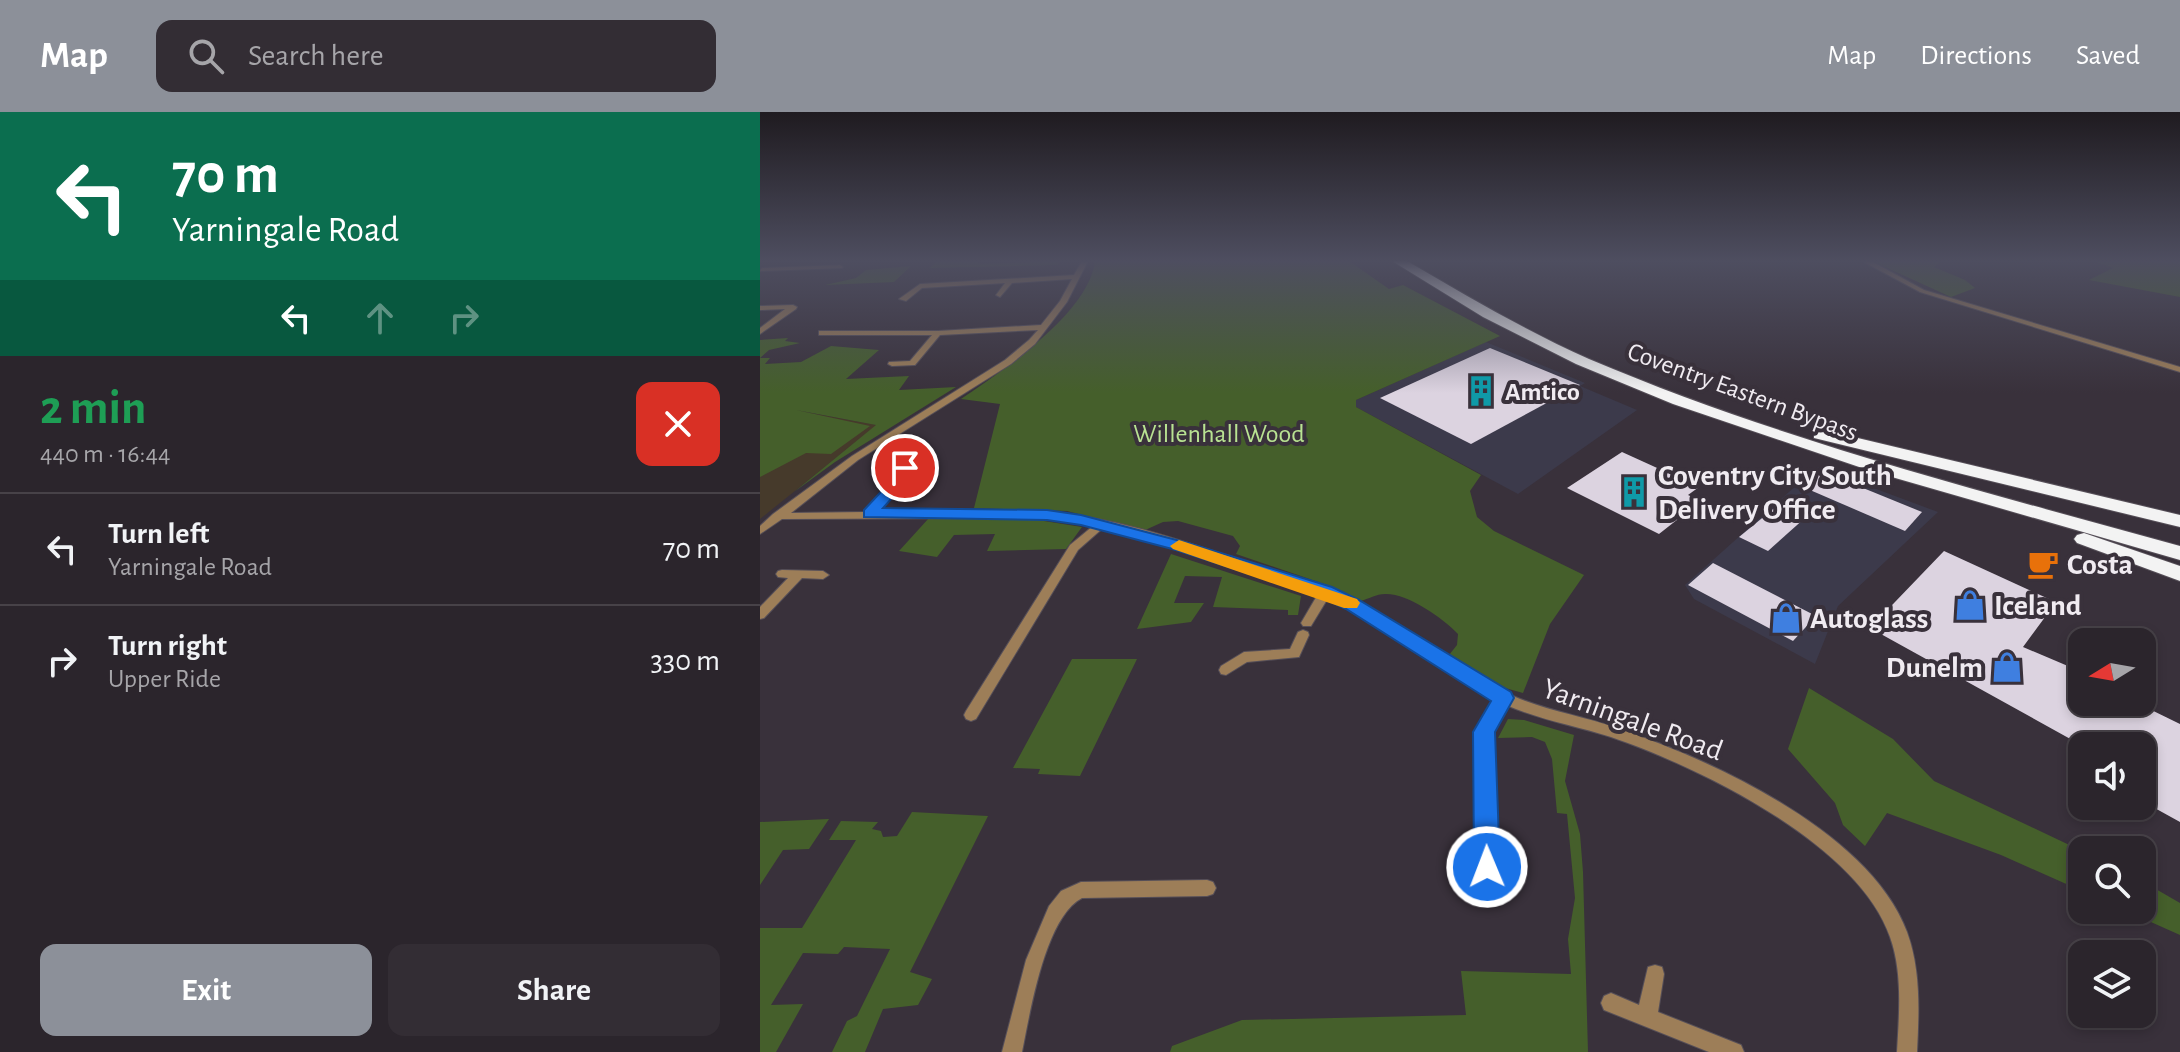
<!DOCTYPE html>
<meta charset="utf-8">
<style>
body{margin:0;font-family:"Alegreya Sans",sans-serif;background:#332d34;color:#f1f3f6;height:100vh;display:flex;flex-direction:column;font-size:30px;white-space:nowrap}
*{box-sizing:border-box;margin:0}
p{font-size:26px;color:#a6a5a9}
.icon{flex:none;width:44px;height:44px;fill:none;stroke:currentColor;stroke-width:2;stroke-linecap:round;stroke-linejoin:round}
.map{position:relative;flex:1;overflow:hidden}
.details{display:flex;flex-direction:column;background:#2b252c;width:760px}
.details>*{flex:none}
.guide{background:#0b6e4f;color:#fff;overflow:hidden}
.needle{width:52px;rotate:259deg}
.buttons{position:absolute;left:1308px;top:516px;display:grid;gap:16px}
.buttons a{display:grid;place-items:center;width:88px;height:88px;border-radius:16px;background:#2b252c;box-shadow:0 4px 12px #0003,0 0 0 2px #474248;font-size:40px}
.pin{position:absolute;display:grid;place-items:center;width:68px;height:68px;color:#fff;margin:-34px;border:4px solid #fff;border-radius:50%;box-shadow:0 2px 8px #0007}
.me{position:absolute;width:88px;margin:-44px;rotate:359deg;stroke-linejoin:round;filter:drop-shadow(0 0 6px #0008)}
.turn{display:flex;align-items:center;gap:28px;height:168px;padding:0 40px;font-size:36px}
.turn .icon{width:104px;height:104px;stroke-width:2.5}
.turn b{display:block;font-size:56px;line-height:68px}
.lanes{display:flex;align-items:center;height:76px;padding:0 40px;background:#0003;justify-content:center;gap:40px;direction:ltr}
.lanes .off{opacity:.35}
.round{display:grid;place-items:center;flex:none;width:84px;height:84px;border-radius:16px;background:#332d34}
.overview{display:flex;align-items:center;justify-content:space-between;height:136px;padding:0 40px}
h1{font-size:48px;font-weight:700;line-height:60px;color:#1e9e55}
.cta{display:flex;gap:16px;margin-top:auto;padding:16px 40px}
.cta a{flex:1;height:92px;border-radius:16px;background:#8c9099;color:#fff;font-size:32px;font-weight:700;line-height:92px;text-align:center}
.cta a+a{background:#332d34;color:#f1f3f6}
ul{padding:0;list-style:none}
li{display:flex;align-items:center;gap:24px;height:112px;padding:0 40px;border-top:2px solid #474248}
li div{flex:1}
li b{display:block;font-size:30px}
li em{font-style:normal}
header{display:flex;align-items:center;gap:48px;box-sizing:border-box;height:112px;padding:0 40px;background:#8c9099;color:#fff}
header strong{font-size:38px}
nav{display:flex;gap:44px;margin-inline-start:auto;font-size:28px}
.search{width:560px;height:72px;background:#332d34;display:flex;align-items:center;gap:20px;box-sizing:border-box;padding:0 28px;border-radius:16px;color:#a6a5a9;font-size:30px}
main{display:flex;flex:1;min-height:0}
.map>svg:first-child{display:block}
.industrial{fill:#3c3a4b}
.education{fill:#463a2b}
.green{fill:#455f2b}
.building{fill:#dcd3e0}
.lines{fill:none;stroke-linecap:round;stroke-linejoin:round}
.street-casing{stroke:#564f58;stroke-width:2}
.highway-casing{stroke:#564f58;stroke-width:2}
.street{fill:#9d7e58;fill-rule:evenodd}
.highway{fill:#f3f3f3;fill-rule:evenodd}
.route{fill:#1a73e8;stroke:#114b97;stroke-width:2}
.slow{fill:#f59e0b}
.labels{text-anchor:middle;stroke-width:8;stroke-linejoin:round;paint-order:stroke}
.far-poi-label{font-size:26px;font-weight:bold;fill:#f0ebf1;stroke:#39313b;text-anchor:start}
.far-street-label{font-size:26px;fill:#f0ebf1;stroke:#39313b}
.far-park-label{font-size:26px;fill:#b9e392;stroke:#39313b}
.poi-label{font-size:30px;font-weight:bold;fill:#f0ebf1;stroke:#39313b;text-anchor:start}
.street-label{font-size:30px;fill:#f0ebf1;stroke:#39313b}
</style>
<header>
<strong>Map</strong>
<div class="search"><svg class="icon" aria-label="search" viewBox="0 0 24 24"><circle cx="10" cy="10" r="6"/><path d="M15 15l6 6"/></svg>Search here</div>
<nav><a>Map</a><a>Directions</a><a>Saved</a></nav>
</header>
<main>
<section class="details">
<div class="guide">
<div class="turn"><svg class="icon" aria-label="left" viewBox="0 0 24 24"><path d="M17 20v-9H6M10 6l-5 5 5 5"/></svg><div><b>70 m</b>Yarningale Road</div></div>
<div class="lanes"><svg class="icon" aria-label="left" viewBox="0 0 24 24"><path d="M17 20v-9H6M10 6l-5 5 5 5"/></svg><svg class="icon off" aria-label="ahead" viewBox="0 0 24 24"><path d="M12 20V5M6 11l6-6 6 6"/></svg><svg class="icon off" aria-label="right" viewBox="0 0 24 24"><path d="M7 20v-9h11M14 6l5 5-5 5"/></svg></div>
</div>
<div class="overview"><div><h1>2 min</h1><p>440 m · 16:44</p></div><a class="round" style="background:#d93025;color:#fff"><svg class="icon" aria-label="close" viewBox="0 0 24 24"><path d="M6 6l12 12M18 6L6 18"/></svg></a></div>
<ul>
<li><svg class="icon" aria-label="left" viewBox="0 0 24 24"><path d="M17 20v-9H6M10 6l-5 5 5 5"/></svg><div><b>Turn left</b><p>Yarningale Road</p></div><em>70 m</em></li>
<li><svg class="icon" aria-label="right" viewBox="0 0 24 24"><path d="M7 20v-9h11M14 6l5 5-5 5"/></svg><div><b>Turn right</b><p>Upper Ride</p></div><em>330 m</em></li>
</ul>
<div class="cta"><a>Exit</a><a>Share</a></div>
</section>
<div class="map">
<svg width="1420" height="940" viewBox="0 0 1420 940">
<rect width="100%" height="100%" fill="#39313b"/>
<g class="industrial">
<polygon points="726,230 825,271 820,274 877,298 758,382 596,295 596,288"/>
<polygon points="1057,355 1178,400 1078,494 1055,552 934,487 925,473"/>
</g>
<polygon class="education" points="0,292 117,313 0,407"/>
<g class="green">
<polygon points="216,149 221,152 300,149 298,153 170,156 176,150"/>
<path d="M335,149H589L629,177L643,173L740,224L596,288V295L721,363L710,379L717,405L734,419L824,463L790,512L763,581L738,574L689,543L697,533L698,522C683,506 647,481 625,482C616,482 609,487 600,489L570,474L476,442L480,434L473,424L418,409L403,410L383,419L307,399L214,396L240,292L201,287C242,259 329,201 335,149Z"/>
<polygon points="1112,149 1182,149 1174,155 1205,168 1215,176 1191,185"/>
<polygon points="1334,149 1420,149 1420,185 1329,168 1353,156"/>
<polygon points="151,154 134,170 65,173 96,166 106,158"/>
<polygon points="28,226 25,229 40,231 9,238 0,246 10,246 5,252 41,250 71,234 119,238 86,267 149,264 139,278 196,275 75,350 34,380 116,313 36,298 110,314 71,342 46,341 0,365 0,228"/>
<polygon points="169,406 265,406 322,415 306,437 227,439 235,422 194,423 177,445 139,439"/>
<polygon points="411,442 541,484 538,503 528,503 528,498 453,495 462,465 425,464 414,491 444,491 431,510 377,517"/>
<polygon points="312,547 377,547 320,664 278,662 280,657 253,656"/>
<polygon points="1049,576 1133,627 1174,669 1322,739 1322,779 1241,743 1127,701 1105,734 1083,713 1075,691 1028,637"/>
<polygon points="748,607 764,608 814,623 805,669 820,722 823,760 828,940 410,940 412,934 482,908 706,903 701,859 811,862 808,827 815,786 807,702 797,701 792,647 785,630 772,625 738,626"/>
<polygon points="152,700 228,704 150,860 172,867 158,893 123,897 105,940 72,940 87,909 97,904 130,837 84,835 78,842 43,841 11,893 43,892 16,940 0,940 0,816 42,816 96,728 69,728 81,709 118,710 112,717 121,719 123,725 137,724"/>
<polygon points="69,707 49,737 23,738 0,773 0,710"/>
<polygon points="1382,769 1420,791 1420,823 1364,798 1382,798"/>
</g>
<g class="building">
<polygon points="730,236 820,273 711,332 620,286"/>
<polygon points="862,340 939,375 928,383 941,389 899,422 807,376"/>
<polygon points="1061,359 1108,378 1162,400 1145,419 1043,375"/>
<polygon points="1018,393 1046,405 1008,439 979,425"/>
<polygon points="1184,439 1291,488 1286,494 1291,497 1263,535 1322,560 1322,590 1375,590 1420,612 1420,710 1382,689 1382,634 1323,634 1110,516"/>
<polygon points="953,451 986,468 1056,504 1033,529 928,473"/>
</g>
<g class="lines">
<defs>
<g id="street">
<path d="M322,149H328L307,190L275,232L251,252L98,348L31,401L105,400L140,361V357L134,353L135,351L139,350L149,354L150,361L116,400C155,400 193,400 231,400C250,400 270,398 289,400C361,406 431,432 499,454C529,464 560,472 589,486C647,513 694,559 753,584C787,599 823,604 857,616C952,648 1110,720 1147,820C1161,858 1159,900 1157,940H1137C1139,903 1143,861 1130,825C1098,732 939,655 851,625C816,614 780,608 746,593L731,620L735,755L733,761L727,763L721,761L719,755L717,620L735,588C677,557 628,512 568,486L551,514H543L541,511L558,482L416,435L343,416L318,438L216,607L211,609L206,607L204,603L206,599L310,433L333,414L287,406L22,407L0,422V414L13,402L92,344L245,248L269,228L278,218L180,223L155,253L132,254L128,252L129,250L150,249L172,223H59V219H178L281,213L300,189L312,167L252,171L240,185L236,183L245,171L162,176L146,189L139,187L160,172L314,163Z"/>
<polygon points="1102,149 1111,149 1164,178 1420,255 1420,260 1160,180"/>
<polygon points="80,153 83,155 82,156 0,159 2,156"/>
<polygon points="33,193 37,195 36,197 0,222 0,216 25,197 0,198 0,194"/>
<polygon points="22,458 63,459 69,463 63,467 42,466 4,506 0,507 0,495 28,466 18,465 16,462 18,459"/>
<polygon points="543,518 548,520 549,523 539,545 487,550 466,563 461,562 459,558 461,554 484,540 530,537 538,520"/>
<path d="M447,768L453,770L456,776L453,782L447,784L322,786C285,805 270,901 262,940H242L266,848L289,794L301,779L321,770Z"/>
<polygon points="895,853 902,855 904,862 898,900 981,933 984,940 949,940 844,898 841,891 844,884 851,881 879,893 888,855"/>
</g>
<g id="highway">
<path d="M632,149H647C707,184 766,219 829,247C1020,328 1221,379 1420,434V448L1111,359L913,292L816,252L723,205Z"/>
<polygon points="1060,317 1420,403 1420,415 1054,326 1054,318"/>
<polygon points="1324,421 1420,454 1420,469 1317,431 1314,427 1317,423"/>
</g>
</defs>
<use href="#street" class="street-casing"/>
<use href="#highway" class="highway-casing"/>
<use href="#street" class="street"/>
<use href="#highway" class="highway"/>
</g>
<linearGradient id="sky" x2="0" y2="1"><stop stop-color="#1f1b20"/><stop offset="0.53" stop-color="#4e4e60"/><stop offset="1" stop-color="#4e4e60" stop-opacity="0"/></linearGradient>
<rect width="1420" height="281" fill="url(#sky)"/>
<polygon class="route" points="140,353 151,353 150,366 123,396 287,398 321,403 428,431 572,475 599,488 751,580 754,586 735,620 740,755 736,763 727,767 718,763 714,755 713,620 731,589 586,497 559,484 416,438 321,413 287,408 104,405 104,398 135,365"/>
<polygon class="slow" points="419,428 597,487 600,491 597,496 584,496 413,437 410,434"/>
<defs>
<symbol id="building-bare" viewBox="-9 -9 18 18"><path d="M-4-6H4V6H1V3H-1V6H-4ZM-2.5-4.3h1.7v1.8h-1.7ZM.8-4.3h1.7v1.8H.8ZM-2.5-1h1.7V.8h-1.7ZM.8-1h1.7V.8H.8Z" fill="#0f9aa8" stroke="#39313b" stroke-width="2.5" paint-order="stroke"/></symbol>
<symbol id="cafe-bare" viewBox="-9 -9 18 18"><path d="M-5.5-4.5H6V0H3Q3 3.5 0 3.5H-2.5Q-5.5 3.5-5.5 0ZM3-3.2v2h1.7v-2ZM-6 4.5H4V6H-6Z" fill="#e8710a" stroke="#39313b" stroke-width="2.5" paint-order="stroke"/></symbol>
<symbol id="shop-bare" viewBox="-9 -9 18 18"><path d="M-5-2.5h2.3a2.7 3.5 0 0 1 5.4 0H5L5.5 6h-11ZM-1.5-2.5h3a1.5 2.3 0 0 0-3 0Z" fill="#3f7fe0" stroke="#39313b" stroke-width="2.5" paint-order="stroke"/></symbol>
</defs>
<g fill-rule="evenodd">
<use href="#building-bare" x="699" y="257" width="44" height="44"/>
<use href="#building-bare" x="852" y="358" width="44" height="44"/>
<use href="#cafe-bare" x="1261" y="430" width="44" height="44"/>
<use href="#shop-bare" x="1188" y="471" width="44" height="44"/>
<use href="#shop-bare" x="1004" y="484" width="44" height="44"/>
<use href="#shop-bare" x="1225" y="533" width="44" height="44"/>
</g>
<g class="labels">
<g class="far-poi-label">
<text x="745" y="288">Amtico</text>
</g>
<g class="far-street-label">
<text transform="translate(983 279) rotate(20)" y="9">Coventry Eastern Bypass</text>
</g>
<g class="far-park-label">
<text x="459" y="330">Willenhall Wood</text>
</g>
<g class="poi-label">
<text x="898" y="373">Coventry City South<tspan x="898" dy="34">Delivery Office</tspan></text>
<text x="1307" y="462">Costa</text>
<text x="1234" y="503">Iceland</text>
<text x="1050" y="516">Autoglass</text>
<text x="1223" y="565" text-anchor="end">Dunelm</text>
</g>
<g class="street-label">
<text transform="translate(873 607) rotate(20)" y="10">Yarningale Road</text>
</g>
</g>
</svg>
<div class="buttons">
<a><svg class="needle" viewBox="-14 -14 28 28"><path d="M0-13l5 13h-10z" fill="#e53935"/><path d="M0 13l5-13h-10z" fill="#a6a5a9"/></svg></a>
<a><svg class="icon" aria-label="sound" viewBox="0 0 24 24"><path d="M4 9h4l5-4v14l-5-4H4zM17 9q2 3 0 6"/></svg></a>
<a><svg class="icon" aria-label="search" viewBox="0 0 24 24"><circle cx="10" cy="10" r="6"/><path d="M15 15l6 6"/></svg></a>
<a><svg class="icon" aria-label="layers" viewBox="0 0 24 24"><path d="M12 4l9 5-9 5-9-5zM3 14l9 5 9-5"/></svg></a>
</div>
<div class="pin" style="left:145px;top:356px;background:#d93025"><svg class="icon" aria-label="arrive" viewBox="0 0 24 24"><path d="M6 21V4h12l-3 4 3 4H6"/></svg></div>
<svg class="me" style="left:727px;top:755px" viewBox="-20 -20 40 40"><circle r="17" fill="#1a73e8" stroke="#fff" stroke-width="3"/><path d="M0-11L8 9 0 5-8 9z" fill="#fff"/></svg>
</div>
</main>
